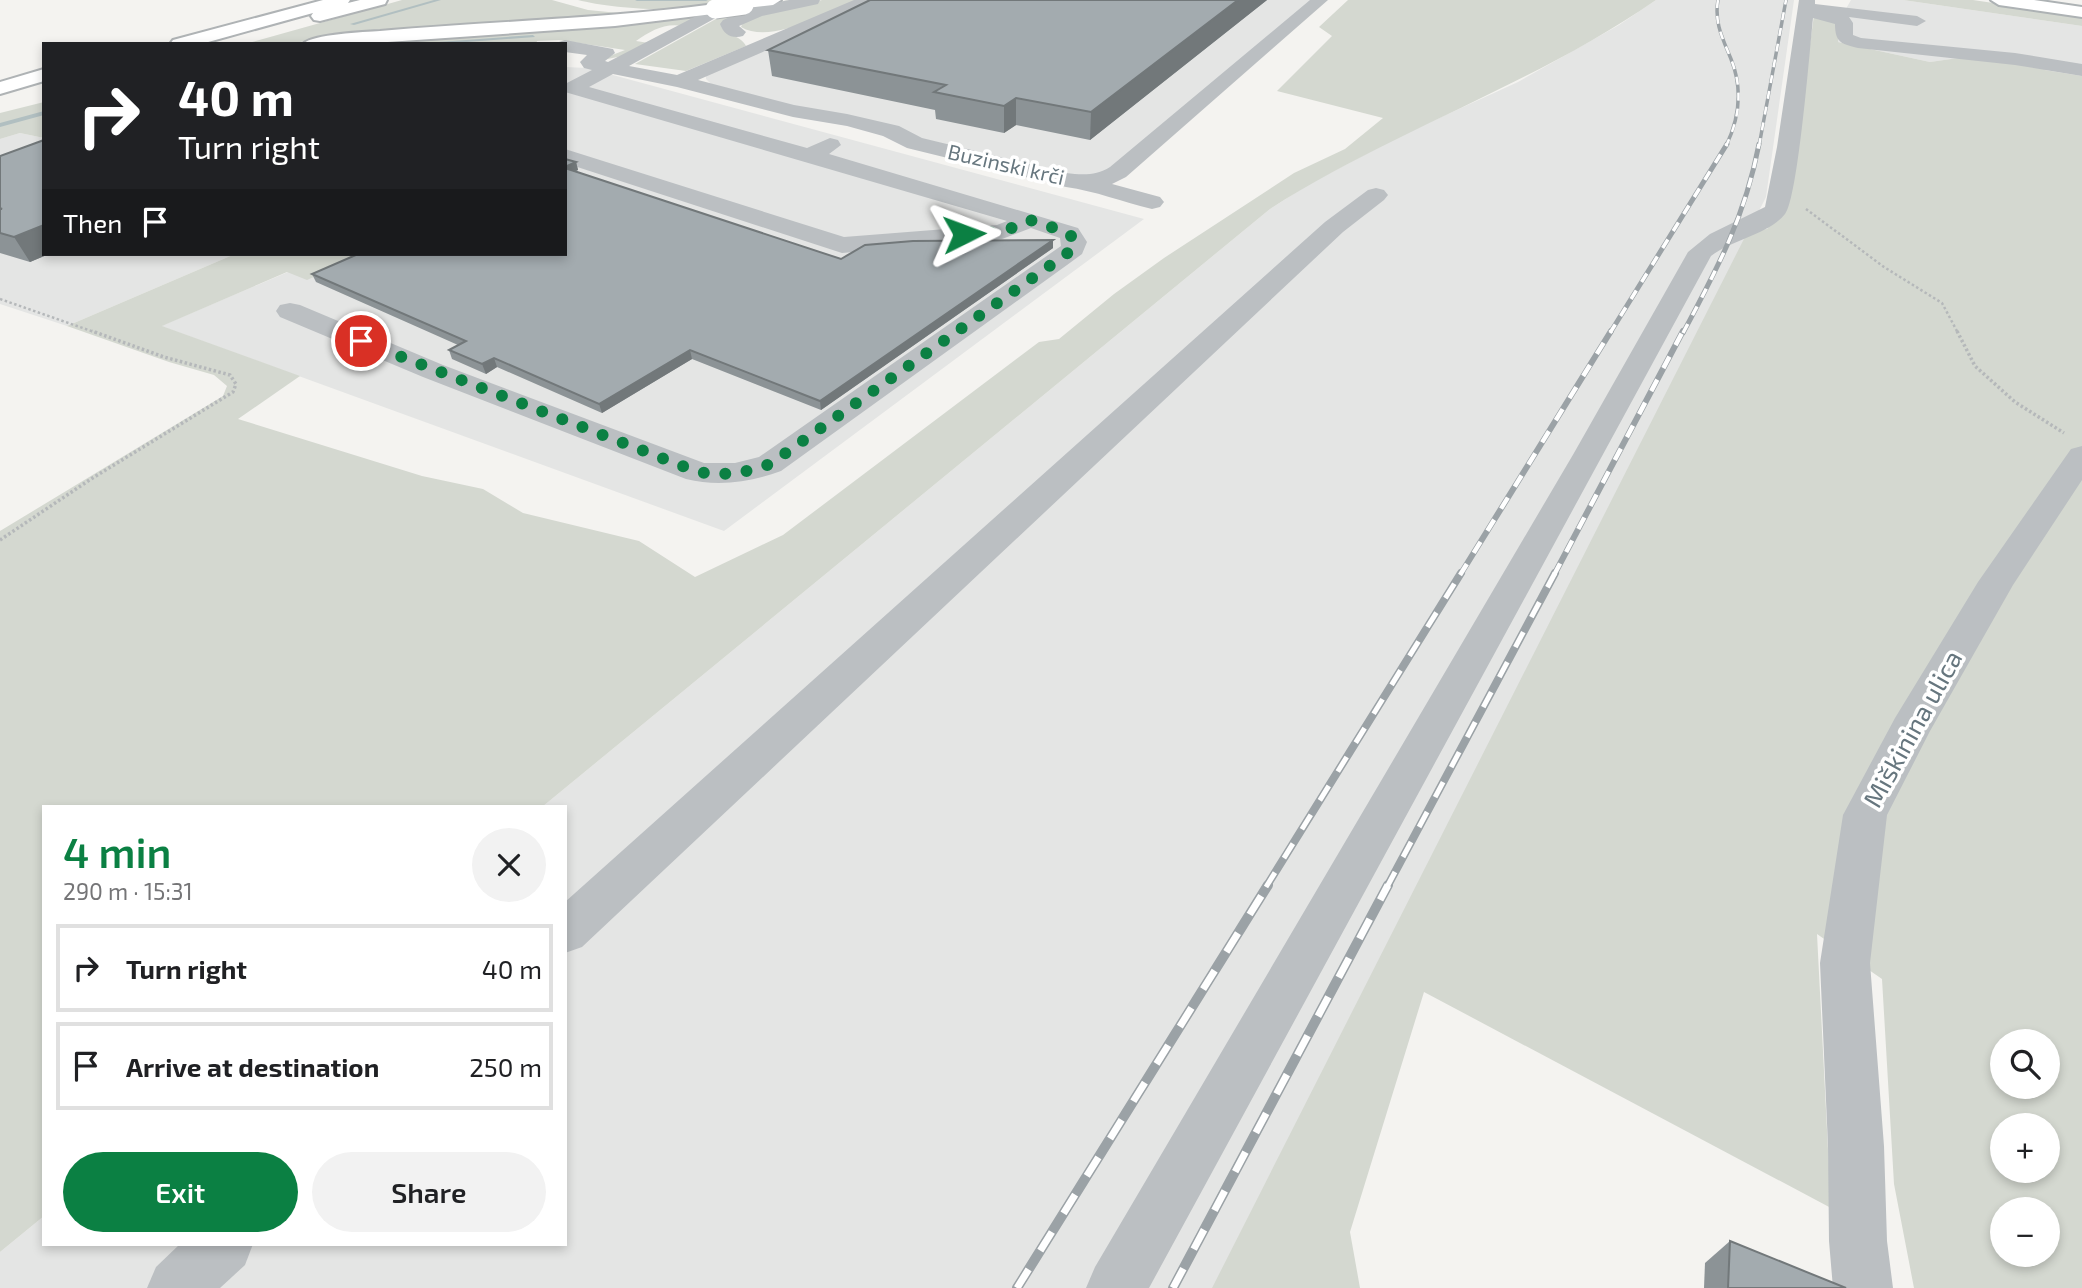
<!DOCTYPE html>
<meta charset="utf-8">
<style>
body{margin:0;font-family:"Exo 2",sans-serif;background:#f2f2f2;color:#202124;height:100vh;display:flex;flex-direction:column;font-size:26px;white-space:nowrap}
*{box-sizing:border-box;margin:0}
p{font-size:23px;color:#757577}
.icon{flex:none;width:38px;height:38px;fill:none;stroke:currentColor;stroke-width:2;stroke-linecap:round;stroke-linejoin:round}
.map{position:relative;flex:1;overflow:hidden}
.side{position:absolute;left:42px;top:805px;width:525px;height:441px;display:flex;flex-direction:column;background:#fff;border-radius:0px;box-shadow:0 4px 10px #0003}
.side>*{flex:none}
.hud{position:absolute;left:42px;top:42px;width:525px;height:214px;border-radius:0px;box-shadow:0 4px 10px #0003;background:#202124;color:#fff;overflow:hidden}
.fabs{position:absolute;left:1990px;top:1029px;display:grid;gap:14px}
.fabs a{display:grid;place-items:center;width:70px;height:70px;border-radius:50%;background:#fff;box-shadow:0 4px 10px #0003;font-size:35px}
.pin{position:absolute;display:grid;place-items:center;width:60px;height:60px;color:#fff;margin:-30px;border:4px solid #fff;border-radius:50%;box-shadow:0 2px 7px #0007}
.me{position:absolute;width:77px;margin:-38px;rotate:87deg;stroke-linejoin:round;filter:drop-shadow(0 0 5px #0008)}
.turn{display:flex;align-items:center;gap:24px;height:147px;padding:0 21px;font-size:32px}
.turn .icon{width:91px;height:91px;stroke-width:2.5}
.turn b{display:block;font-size:49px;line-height:60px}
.then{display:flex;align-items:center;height:66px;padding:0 21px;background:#0003;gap:14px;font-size:26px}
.round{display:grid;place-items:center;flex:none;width:74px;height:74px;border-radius:37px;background:#f2f2f2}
.head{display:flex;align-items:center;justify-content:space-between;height:119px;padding:0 21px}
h1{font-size:42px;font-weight:600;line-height:52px;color:#0b8043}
.button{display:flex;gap:14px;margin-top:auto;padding:14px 21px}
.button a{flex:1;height:80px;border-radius:42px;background:#0b8043;color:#fff;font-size:28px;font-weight:600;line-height:80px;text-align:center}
.button a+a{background:#f2f2f2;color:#202124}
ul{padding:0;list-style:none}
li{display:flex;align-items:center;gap:21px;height:88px;margin:0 14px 10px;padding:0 7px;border:4px solid #e0e0e0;border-radius:0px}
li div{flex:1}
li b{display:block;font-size:26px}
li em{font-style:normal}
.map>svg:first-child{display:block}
.built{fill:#e4e5e4}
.green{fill:#d4d8d0;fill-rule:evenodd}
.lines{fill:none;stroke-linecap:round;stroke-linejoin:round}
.stream{fill:#b1bfc1;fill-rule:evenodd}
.major-casing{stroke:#adb2b4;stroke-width:4}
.highway-casing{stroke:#afb3b5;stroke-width:4}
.path-far1{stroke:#b5b8ba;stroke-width:2.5;stroke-dasharray:2.5 2.5;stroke-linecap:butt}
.path{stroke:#b5b8ba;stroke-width:3.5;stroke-dasharray:2.5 2.5;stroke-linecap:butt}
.minor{fill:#bbbfc2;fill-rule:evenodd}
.major{fill:#fff;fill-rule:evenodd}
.highway{fill:#fff;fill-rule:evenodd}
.rail-far4-casing{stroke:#9ba2a6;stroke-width:3.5}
.rail-far3-casing{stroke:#9ba2a6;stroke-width:5}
.rail-far2-casing{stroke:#9ba2a6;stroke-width:6}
.rail-far1-casing{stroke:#9ba2a6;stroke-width:8}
.rail-casing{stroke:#9ba2a6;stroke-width:10}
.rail-far4{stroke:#fff;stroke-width:2.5;stroke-dasharray:8;stroke-linecap:butt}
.rail-far3{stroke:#fff;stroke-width:3.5;stroke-dasharray:10;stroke-linecap:butt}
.rail-far2{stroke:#fff;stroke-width:4.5;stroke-dasharray:13;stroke-linecap:butt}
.rail-far1{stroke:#fff;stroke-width:5;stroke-dasharray:17;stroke-linecap:butt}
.rail{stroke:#fff;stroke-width:7;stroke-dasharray:22;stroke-linecap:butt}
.highway-bridge-casing{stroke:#afb3b5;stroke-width:21;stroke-linecap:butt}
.highway-bridge{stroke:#fff;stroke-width:19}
.wall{fill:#8c9396}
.shaded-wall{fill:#72787a}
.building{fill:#a3abaf;stroke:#72787a;stroke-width:2}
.route{stroke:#0b8043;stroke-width:12;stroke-dasharray:0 21.6}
.labels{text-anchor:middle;stroke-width:7;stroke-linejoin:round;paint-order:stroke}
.far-street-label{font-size:21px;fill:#66767e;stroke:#fff}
.street-label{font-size:26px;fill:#66767e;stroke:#fff}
</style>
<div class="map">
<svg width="2082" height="1288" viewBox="0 0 2082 1288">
<rect width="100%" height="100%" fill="#f4f3f0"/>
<g class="built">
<polygon points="879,0 1311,0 1105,174 1076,177 805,109 711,84 706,79 706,75"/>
<polygon points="1656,0 1794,0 1766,197 1381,961 1213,1288 0,1288 0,1252 44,1216 44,1244 565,1244 565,807 542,807 1270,209 1311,183 1402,135 1518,82 1619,25"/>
<polygon points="1851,0 1903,0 2082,26 2082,76 1966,57 1930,62 1838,42 1839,21"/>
<polygon points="565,67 587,68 1144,219 724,531 161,326 288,272 365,254 565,254"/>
<polygon points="20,133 44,138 44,254 235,254 67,326 0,304 0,139"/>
</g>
<g class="green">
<polygon points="402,0 552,0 588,10 639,15 447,26 281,44 245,44"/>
<path d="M578,0H732C702,16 612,9 578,0Z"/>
<path d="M789,0L723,22L721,26C726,36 741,35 746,46L686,71L635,64L732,10Z"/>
<path d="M822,0H857C829,12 771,45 741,27L744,20Z"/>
<path d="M1348,0H1656C1535,84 1394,130 1270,209L542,807H44V1216L0,1252V531L223,396L227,386L214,375L169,362L67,326L235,254H365L307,280L287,272L162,326L300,376L238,419L422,476L483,489L523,513L639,541L695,577L783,535L1039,342L1059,339L1114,294L1164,258L1294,173L1345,149L1383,118L1277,91L1332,36L1319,27Z"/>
<polygon points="1903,0 1973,0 2082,16 2082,26"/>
<path d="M701,15L682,26C664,23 651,31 636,41L649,43L628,55L597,61L625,50L559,40L537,41L536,44H330Z"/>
<path d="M1814,15L1839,21L1838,42L1930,62L1965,57L2041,65L2045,70L2082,76V1288H1914L1894,1184L1882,979L1817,934L1831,1208L1424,992L1350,1232L1360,1288H1212L1748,231L1767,229L1788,204ZM2002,1041H2048V1087H2002ZM2002,1125H2048V1171H2002ZM2002,1209H2048V1255H2002Z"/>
<polygon points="44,102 44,138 20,133 0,139 0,113"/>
</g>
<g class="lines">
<g class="stream">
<polygon points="434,0 441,0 354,25 350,24"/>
<polygon points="635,0 708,0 706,1 637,1"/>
<polygon points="533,35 535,37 440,44 412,44"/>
<polygon points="44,111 44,115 0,127 0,123"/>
</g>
<defs>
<polygon id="major" points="1991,0 2034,0 2082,7 2082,17 1999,5"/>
<g id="highway">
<polygon points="323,0 350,0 348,3 360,0 387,0 385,4 320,21 314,20 311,16 313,13 201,44 170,44 173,40"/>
<polygon points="744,0 781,0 773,5 738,9 736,5"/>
<path d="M715,4L724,9L721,13L615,26L359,44H303C312,34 365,32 380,31C492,21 604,19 715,4Z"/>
<polygon points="44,69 44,81 0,94 0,82"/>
</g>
</defs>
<use href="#major" class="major-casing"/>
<use href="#highway" class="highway-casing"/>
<g class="path-far1">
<polyline points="1806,209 1884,267 1942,303 1958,333"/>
<polyline points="0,299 97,333"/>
</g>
<g class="path">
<polyline points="1957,331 1975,366 2015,402 2064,433"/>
<polyline points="0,540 91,479 233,392 236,384 230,375 164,357 92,331"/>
</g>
<g class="minor">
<path d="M727,0H748L629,66L677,75L854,0H876L874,4L698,80L794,105L847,114L899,126L922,138L1066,173C1082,175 1096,176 1110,167L1310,0H1328L1126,177L1112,184L1160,197L1164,202L1160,207L1152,209C1123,202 1095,191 1066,187L907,148L883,136L847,126L793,117L677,87L613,74L589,87L807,148L830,138L838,140L841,145L829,154L1078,228L1087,242L1082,254L1067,265L781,471C750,482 719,487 686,479L423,377L280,317L276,311L280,305L290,303L300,305L443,365L704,463H735L759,457L1061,246L1060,238L1031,228L1002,239L842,253L565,163V149L844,237L997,225L1007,221L565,92V84L592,70L584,68L580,62L587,55L565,52V44L559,42L565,40L613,49L615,53L605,61L608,62Z"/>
<path d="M789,0H820L818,4L762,16L739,26L746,32L743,36C732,39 724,35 720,24L723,20L751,8Z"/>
<path d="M1799,0H1815V4L1917,16L1926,21L1917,26L1849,17L1853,23V35L1861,38L2015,53L2082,64V76L2015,65L1858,48C1841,44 1835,42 1835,24L1813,18C1810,47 1798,199 1785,214C1768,235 1733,239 1711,256L1149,1288H1086L1095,1267L1574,453L1688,252L1710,234L1765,207L1777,147Z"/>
<polygon points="1376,188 1384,190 1388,195 1384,200 1343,232 582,947 565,953 565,902 1325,222 1368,190"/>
<polygon points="2082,446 2082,480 2013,585 1930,731 1887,815 1870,963 1884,1146 1887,1241 1893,1288 1833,1288 1829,1241 1828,1146 1820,963 1843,815 1895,718 1978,582 2071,449"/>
<polygon points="180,1244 253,1244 245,1265 220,1288 147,1288 156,1267"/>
</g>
<use href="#major" class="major"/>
<use href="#highway" class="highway"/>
<defs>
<g id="rail-far4">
<path d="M1718,0C1714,23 1723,39 1731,59C1743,89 1740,117 1726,146"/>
<polyline points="1759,146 1786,0"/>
</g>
<g id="rail-far3">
<polyline points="1610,333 1727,144"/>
<path d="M1683,333C1717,269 1745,217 1759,144"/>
</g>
<g id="rail-far2">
<polyline points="1460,575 1611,331"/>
<polyline points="1554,575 1683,331"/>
</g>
<g id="rail-far1">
<polyline points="1266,887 1461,573"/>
<polyline points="1387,887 1555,573"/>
</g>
<g id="rail">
<polyline points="1017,1288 1268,885"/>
<polyline points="1173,1288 1388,885"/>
</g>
</defs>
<use href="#rail-far4" class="rail-far4-casing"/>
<use href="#rail-far3" class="rail-far3-casing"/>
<use href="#rail-far2" class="rail-far2-casing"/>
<use href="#rail-far1" class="rail-far1-casing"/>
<use href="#rail" class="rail-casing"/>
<use href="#rail-far4" class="rail-far4"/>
<use href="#rail-far3" class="rail-far3"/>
<use href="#rail-far2" class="rail-far2"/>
<use href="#rail-far1" class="rail-far1"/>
<use href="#rail" class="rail"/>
<defs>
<polyline id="highway-bridge" points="715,9 744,5"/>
</defs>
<use href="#highway-bridge" class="highway-bridge-casing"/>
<use href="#highway-bridge" class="highway-bridge"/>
</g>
<g class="wall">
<polygon points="870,0 1267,0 1090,140 1016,125 1004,133 936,119 935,110 772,76 768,50"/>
<polygon points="0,156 44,254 49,254 30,262 0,253"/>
<polygon points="576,162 578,170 575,171 841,259 1053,248 821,410 692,359 602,413 497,367 486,374 452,359 449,350 458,345 316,282 312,274"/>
<polygon points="1730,1241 1846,1288 1704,1288 1705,1263"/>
</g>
<g class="shaded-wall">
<polygon points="1238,0 1267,0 1090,140 1091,112"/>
<polygon points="1016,98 1016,125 1004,133 1004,106"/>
<polygon points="576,162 578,170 565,176 565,167"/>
<polygon points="44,225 44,254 49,254 30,262 14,237"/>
<polygon points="1053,240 1053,248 821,410 820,401"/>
<polygon points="690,350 692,359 602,413 599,404"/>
<polygon points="494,358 497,367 486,374 482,364"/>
</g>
<g class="building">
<polygon points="870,0 1238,0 1091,112 1016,98 1004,106 934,92 946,85 768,50"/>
<polygon points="44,140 44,225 14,237 0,233 0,209 2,209 0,208 0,156"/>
<polygon points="565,159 576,162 565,167"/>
<polygon points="565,168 841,259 865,245 913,241 1053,240 820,401 690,350 599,404 494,358 482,364 449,350 466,341 312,274 358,254 565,254"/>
<polygon points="1730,1241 1846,1288 1728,1288"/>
</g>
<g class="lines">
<path class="route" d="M361,341L698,472C725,476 745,473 770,464L1058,260L1073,249L1075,242L1069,233L1030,220L1002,232L964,234"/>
</g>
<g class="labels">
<g class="far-street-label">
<text transform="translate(1006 165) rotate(13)" y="7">Buzinski krči</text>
</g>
<g class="street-label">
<text transform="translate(1913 729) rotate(-61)" y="9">Miškinina ulica</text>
</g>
</g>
</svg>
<div class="fabs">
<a><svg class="icon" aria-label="search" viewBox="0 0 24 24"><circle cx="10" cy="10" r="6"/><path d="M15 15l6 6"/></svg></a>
<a>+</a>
<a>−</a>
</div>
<div class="pin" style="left:361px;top:341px;background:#d93025"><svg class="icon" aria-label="arrive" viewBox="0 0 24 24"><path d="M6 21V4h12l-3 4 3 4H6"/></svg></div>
<svg class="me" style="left:964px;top:234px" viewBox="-20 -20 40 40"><path d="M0-17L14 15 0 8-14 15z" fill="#0b8043" stroke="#fff" stroke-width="4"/></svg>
<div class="hud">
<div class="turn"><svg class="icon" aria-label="right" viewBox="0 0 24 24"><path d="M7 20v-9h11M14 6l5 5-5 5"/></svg><div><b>40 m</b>Turn right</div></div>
<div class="then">Then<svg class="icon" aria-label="arrive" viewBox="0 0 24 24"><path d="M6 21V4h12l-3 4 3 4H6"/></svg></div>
</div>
<section class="side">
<div class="head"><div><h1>4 min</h1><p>290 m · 15:31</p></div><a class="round"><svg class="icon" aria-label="close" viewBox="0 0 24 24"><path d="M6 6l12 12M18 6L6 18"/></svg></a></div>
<ul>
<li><svg class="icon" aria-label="right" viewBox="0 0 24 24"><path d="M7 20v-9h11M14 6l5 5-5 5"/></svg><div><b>Turn right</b></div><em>40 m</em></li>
<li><svg class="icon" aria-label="arrive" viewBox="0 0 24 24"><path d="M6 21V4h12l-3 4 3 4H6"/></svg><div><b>Arrive at destination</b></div><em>250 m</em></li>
</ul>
<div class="button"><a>Exit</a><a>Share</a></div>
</section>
</div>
